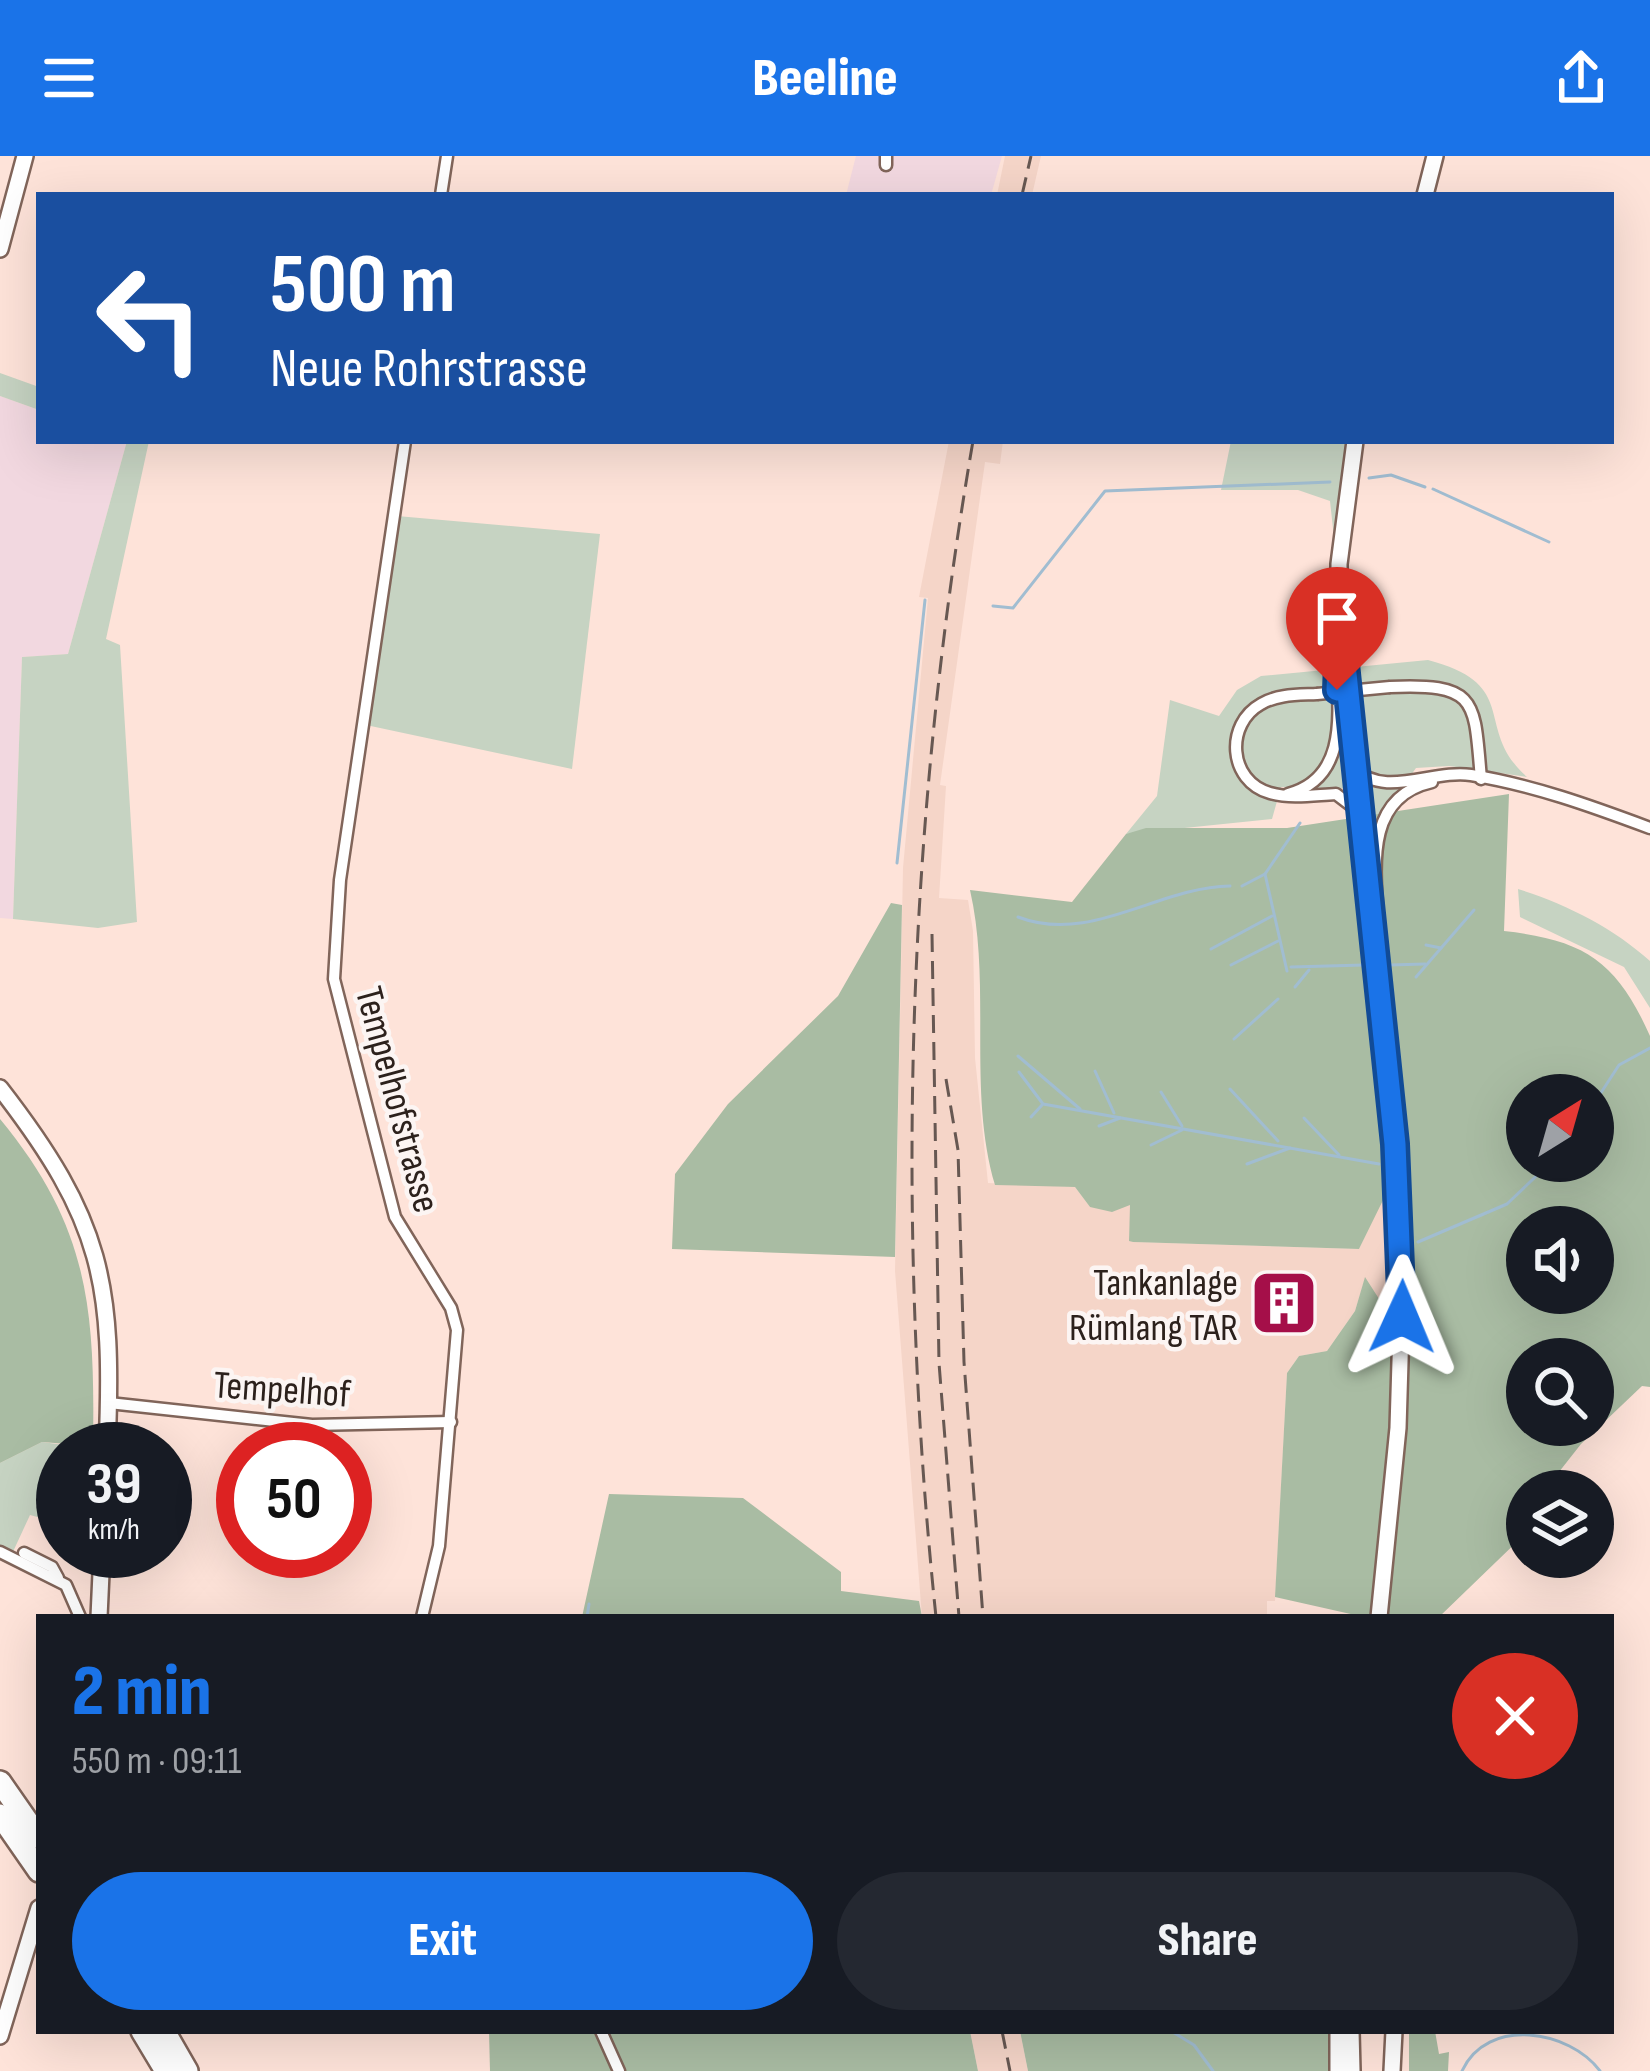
<!DOCTYPE html>
<meta charset="utf-8">
<style>
body{margin:0;font-family:"Sofia Sans Condensed",sans-serif;background:#242831;color:#f1f3f6;height:100vh;display:flex;flex-direction:column;font-size:45px;white-space:nowrap}
*{box-sizing:border-box;margin:0}
p{font-size:39px;color:#9ea1a6}
.icon{flex:none;width:66px;height:66px;fill:none;stroke:currentColor;stroke-width:2;stroke-linecap:round;stroke-linejoin:round}
.map{position:relative;flex:1;overflow:hidden}
.sheet{position:absolute;left:36px;top:1458px;width:1578px;height:420px;display:flex;flex-direction:column;background:#171b24;border-radius:0px;box-shadow:0 12px 48px #0002}
.sheet>*{flex:none}
.hud{position:absolute;left:36px;top:36px;width:1578px;height:252px;border-radius:0px;box-shadow:0 12px 48px #0002;background:#1a4fa0;color:#fff;overflow:hidden}
.needle{width:78px;rotate:37deg}
.fabs{position:absolute;left:1506px;top:918px;display:grid;gap:24px}
.fabs a{display:grid;place-items:center;width:108px;height:108px;border-radius:50%;background:#171b24;box-shadow:0 12px 48px #0002;font-size:60px}
.speed{position:absolute;left:36px;top:1266px;display:flex;gap:24px;font-size:60px;font-weight:700;text-align:center}
.speed>*{display:grid;place-content:center;width:156px;height:156px;border-radius:50%;background:#171b24;box-shadow:0 12px 48px #0002;line-height:1}
.speed small{font-size:30px;font-weight:400}
.speed .limit{border:18px solid #d22;background:#fff;color:#111}
.pin{position:absolute;display:grid;place-items:center;width:102px;height:102px;color:#fff;margin:-123px -51px;border-radius:50% 50% 50% 0;rotate:-45deg;box-shadow:0 0 12px #0007}
.pin .icon{rotate:45deg}
.me{position:absolute;width:132px;margin:-66px;rotate:1deg;stroke-linejoin:round;filter:drop-shadow(0 0 9px #0008)}
.turn{display:flex;align-items:center;gap:42px;height:252px;padding:0 36px;font-size:54px}
.turn .icon{width:156px;height:156px;stroke-width:2.5}
.turn b{display:block;font-size:84px;line-height:102px}
.round{display:grid;place-items:center;flex:none;width:126px;height:126px;border-radius:63px;background:#242831}
.overview{display:flex;align-items:center;justify-content:space-between;height:204px;padding:0 36px}
h1{font-size:72px;font-weight:800;line-height:90px;color:#1a73e8}
.primary-button{display:flex;gap:24px;margin-top:auto;padding:24px 36px}
.primary-button a{flex:1;height:138px;border-radius:72px;background:#1a73e8;color:#fff;font-size:48px;font-weight:800;line-height:138px;text-align:center}
.primary-button a+a{background:#242831;color:#f1f3f6}
header{display:flex;justify-content:space-between;align-items:center;height:156px;padding:0 36px;background:#1a73e8;color:#fff;font-size:54px;font-weight:800}
.map>svg:first-child{display:block}
.commercial{fill:#f2d8e0}
.built{fill:#f5d5c8}
.green{fill:#c6d3c2}
.forest{fill:#a9bca3;fill-rule:evenodd}
.lines{fill:none;stroke-linecap:round;stroke-linejoin:round}
.stream{stroke:#a1bdd1;stroke-width:3}
.street-casing{stroke:#81655a;stroke-width:15}
.secondary-casing{stroke:#81655a;stroke-width:20}
.highway-casing{stroke:#81655a;stroke-width:26}
.street{stroke:#fff;stroke-width:10}
.secondary{stroke:#fff;stroke-width:15}
.highway{stroke:#fff;stroke-width:21}
.rail{stroke:#675852;stroke-width:3;stroke-dasharray:18 9;stroke-linecap:butt}
.street-bridge-casing{stroke:#81655a;stroke-width:15;stroke-linecap:butt}
.street-bridge{stroke:#fff;stroke-width:10}
.route-casing{stroke:#114b97;stroke-width:30}
.route{stroke:#1a73e8;stroke-width:21}
.labels{text-anchor:middle;stroke-width:9;stroke-linejoin:round;paint-order:stroke}
.street-label{font-size:39px;fill:#2c211c;stroke:#fcf5f3}
.poi-label{font-size:39px;fill:#2c211c;stroke:#fcf5f3;text-anchor:end}
</style>
<header><svg class="icon" aria-label="menu" viewBox="0 0 24 24"><path d="M4 6h16M4 12h16M4 18h16"/></svg>Beeline<svg class="icon" aria-label="share" viewBox="0 0 24 24"><path d="M12 15V3M7 8l5-5 5 5M5 13v7h14v-7"/></svg></header>
<div class="map">
<svg width="1650" height="1915" viewBox="0 0 1650 1915">
<rect width="100%" height="100%" fill="#fee3d9"/>
<g class="commercial">
<polygon points="856,0 1002,0 991,39 846,39"/>
<polygon points="0,240 39,254 39,285 127,285 68,498 22,501 13,763 0,762"/>
</g>
<g class="built">
<polygon points="1005,0 1041,0 1032,39 997,39"/>
<polygon points="949,285 1003,285 1000,308 985,306 940,629 946,630 939,742 968,744 973,775 975,902 988,1027 1075,1031 1090,1051 1131,1048 1129,1084 1133,1086 1359,1093 1388,1031 1390,1163 1365,1122 1355,1155 1327,1195 1299,1200 1287,1217 1275,1445 1267,1445 1267,1461 922,1461 895,1115 903,712 928,442 919,441"/>
<polygon points="970,1875 1020,1875 1028,1915 978,1915"/>
</g>
<g class="green">
<polygon points="0,217 39,231 39,254 0,240"/>
<polygon points="127,285 149,285 106,483 120,489 137,766 98,772 13,763 22,501 68,498"/>
<polygon points="1231,285 1349,285 1335,391 1330,345 1298,334 1221,334"/>
<polygon points="397,360 600,378 572,613 366,569"/>
<path d="M1428,504C1523,529 1472,572 1527,621L1449,610L1416,612L1367,680L1363,633L1281,631L1272,663L1126,678L1157,640L1170,544L1219,560L1237,534L1261,520Z"/>
<path d="M1518,733C1564,747 1614,772 1650,805V852L1624,811L1520,761Z"/>
<polygon points="42,1286 93,1293 63,1293 63,1368 30,1359 11,1400 0,1394 0,1307"/>
</g>
<g class="forest">
<path d="M1509,638L1504,775C1586,784 1617,806 1650,880V1231L1642,1230L1581,1288L1544,1335H1527V1376L1439,1461H1364L1275,1441L1287,1217L1299,1200L1327,1195L1355,1155L1365,1121L1390,1160L1388,1034L1359,1093L1133,1086L1129,1085L1130,1049L1112,1056L1090,1051L1075,1031L995,1029C967,934 992,830 970,734L1072,746L1126,678L1146,672H1287ZM1527,939H1593V1005H1527ZM1527,1071H1593V1137H1527ZM1527,1203H1593V1269H1527Z"/>
<polygon points="891,747 902,749 895,1101 672,1093 675,1018 728,948 838,840"/>
<path d="M0,963C90,1072 95,1155 93,1290L42,1286L0,1307Z"/>
<polygon points="609,1338 743,1342 841,1416 841,1435 919,1445 922,1461 582,1461"/>
<polygon points="489,1875 970,1875 978,1915 490,1915"/>
<polygon points="1020,1875 1331,1875 1331,1915 1028,1915"/>
<polygon points="1409,1875 1435,1875 1439,1898 1449,1896 1448,1915 1409,1915"/>
</g>
<g class="lines">
<g class="stream">
<polyline points="1369,322 1391,319 1425,331"/>
<polyline points="1433,333 1549,386"/>
<polyline points="993,450 1013,452 1105,335 1330,326"/>
<polyline points="897,707 925,444"/>
<polyline points="1265,718 1287,815"/>
<polyline points="1242,730 1265,718 1300,667"/>
<path d="M1018,761C1091,789 1158,731 1230,730"/>
<polyline points="1426,789 1441,792"/>
<polyline points="1211,793 1272,760"/>
<polyline points="1231,809 1278,785"/>
<polyline points="1390,809 1425,808"/>
<polyline points="1291,811 1364,809"/>
<polyline points="1416,821 1474,754"/>
<polyline points="1295,831 1309,814"/>
<polyline points="1234,883 1278,843"/>
<polyline points="1018,900 1080,953"/>
<polyline points="1095,915 1114,957"/>
<polyline points="1019,916 1043,948 1379,1008"/>
<polyline points="1230,933 1278,985"/>
<polyline points="1161,936 1182,970"/>
<polyline points="1593,949 1619,909 1650,892"/>
<polyline points="1031,961 1042,949"/>
<polyline points="1304,962 1339,999"/>
<polyline points="1099,970 1120,962"/>
<polyline points="1151,989 1182,974"/>
<polyline points="1247,1008 1290,992"/>
<polyline points="1418,1086 1507,1048 1552,1005"/>
<polyline points="587,1461 589,1448"/>
<polyline points="1171,1875 1194,1889 1213,1915"/>
<path d="M1462,1915C1487,1860 1570,1874 1600,1915"/>
</g>
<defs>
<g id="street">
<polyline points="886,9 886,0"/>
<polyline points="441,39 447,0"/>
<polyline points="405,285 340,724 334,823 395,1061 451,1152 457,1174 439,1390 422,1461"/>
<path d="M1390,531C1479,527 1474,545 1481,623"/>
<path d="M1317,538C1298,539 1278,538 1261,548C1225,568 1228,625 1270,637C1292,643 1314,639 1336,638L1357,654"/>
<path d="M1355,612C1383,643 1434,613 1471,619C1533,629 1591,650 1650,672"/>
<path d="M1288,638C1353,621 1337,546 1336,495"/>
<path d="M1379,813C1385,751 1347,645 1432,626"/>
<polyline points="109,1247 312,1269 451,1266"/>
<polyline points="0,1396 66,1429 80,1461"/>
<polyline points="24,1397 52,1411 58,1422"/>
<polyline points="601,1875 619,1915"/>
</g>
<g id="secondary">
<polyline points="1425,39 1435,0"/>
<polyline points="0,93 25,0"/>
<polyline points="1355,285 1339,408 1339,461 1403,1106 1398,1272 1379,1461"/>
<path d="M0,932C103,1065 114,1127 107,1293"/>
<polyline points="99,1461 102,1395"/>
<polyline points="1351,1875 1352,1915"/>
<polyline points="0,1880 39,1752"/>
<polyline points="1338,1915 1338,1875"/>
<polyline points="1392,1915 1394,1875"/>
</g>
<g id="highway">
<polyline points="0,1626 39,1682"/>
<polyline points="0,1659 39,1715"/>
<polyline points="142,1875 166,1915"/>
<polyline points="164,1875 187,1915"/>
</g>
</defs>
<use href="#street" class="street-casing"/>
<use href="#secondary" class="secondary-casing"/>
<use href="#highway" class="highway-casing"/>
<use href="#street" class="street"/>
<use href="#secondary" class="secondary"/>
<use href="#highway" class="highway"/>
<g class="rail">
<polyline points="1022,39 1031,0"/>
<polyline points="932,778 939,1207 959,1461"/>
<polyline points="946,923 958,994 964,1206 983,1461"/>
<path d="M936,1461C895,1069 906,673 973,285"/>
<polyline points="1002,1875 1010,1915"/>
</g>
<defs>
<polyline id="street-bridge" points="1317,538 1390,531"/>
</defs>
<use href="#street-bridge" class="street-bridge-casing"/>
<use href="#street-bridge" class="street-bridge"/>
</g>
<g class="lines">
<defs>
<polyline id="route" points="1337,534 1340,460 1395,988 1402,1161"/>
</defs>
<use href="#route" class="route-casing"/>
<use href="#route" class="route"/>
</g>
<defs>
<symbol id="building-square" viewBox="-11 -11 22 22"><rect x="-9" y="-9" width="18" height="18" rx="4" fill="#a50f49" stroke="#fcf5f3"/><path d="M-4-6H4V6H1V3H-1V6H-4ZM-2.5-4.3h1.7v1.8h-1.7ZM.8-4.3h1.7v1.8H.8ZM-2.5-1h1.7V.8h-1.7ZM.8-1h1.7V.8H.8Z" fill="#fff"/></symbol>
</defs>
<g fill-rule="evenodd">
<use href="#building-square" x="1246" y="1109" width="76" height="76"/>
</g>
<g class="labels">
<g class="street-label">
<text transform="translate(399 943) rotate(75)" y="14">Tempelhofstrasse</text>
<text transform="translate(282 1232) rotate(4)" y="14">Tempelhof</text>
</g>
<g class="poi-label">
<text x="1238" y="1139">Tankanlage<tspan x="1238" dy="45">Rümlang TAR</tspan></text>
</g>
</g>
</svg>
<div class="fabs">
<a><svg class="needle" viewBox="-14 -14 28 28"><path d="M0-13l5 13h-10z" fill="#e53935"/><path d="M0 13l5-13h-10z" fill="#9ea1a6"/></svg></a>
<a><svg class="icon" aria-label="sound" viewBox="0 0 24 24"><path d="M4 9h4l5-4v14l-5-4H4zM17 9q2 3 0 6"/></svg></a>
<a><svg class="icon" aria-label="search" viewBox="0 0 24 24"><circle cx="10" cy="10" r="6"/><path d="M15 15l6 6"/></svg></a>
<a><svg class="icon" aria-label="layers" viewBox="0 0 24 24"><path d="M12 4l9 5-9 5-9-5zM3 14l9 5 9-5"/></svg></a>
</div>
<div class="speed"><div>39<small>km/h</small></div><div class="limit">50</div></div>
<div class="pin" style="left:1337px;top:534px;background:#d93025"><svg class="icon" aria-label="arrive" viewBox="0 0 24 24"><path d="M6 21V4h12l-3 4 3 4H6"/></svg></div>
<svg class="me" style="left:1402px;top:1161px" viewBox="-20 -20 40 40"><path d="M0-17L14 15 0 8-14 15z" fill="#1a73e8" stroke="#fff" stroke-width="4"/></svg>
<div class="hud">
<div class="turn"><svg class="icon" aria-label="left" viewBox="0 0 24 24"><path d="M17 20v-9H6M10 6l-5 5 5 5"/></svg><div><b>500 m</b>Neue Rohrstrasse</div></div>
</div>
<section class="sheet">
<div class="overview"><div><h1>2 min</h1><p>550 m · 09:11</p></div><a class="round" style="background:#d93025;color:#fff"><svg class="icon" aria-label="close" viewBox="0 0 24 24"><path d="M6 6l12 12M18 6L6 18"/></svg></a></div>
<div class="primary-button"><a>Exit</a><a>Share</a></div>
</section>
</div>
